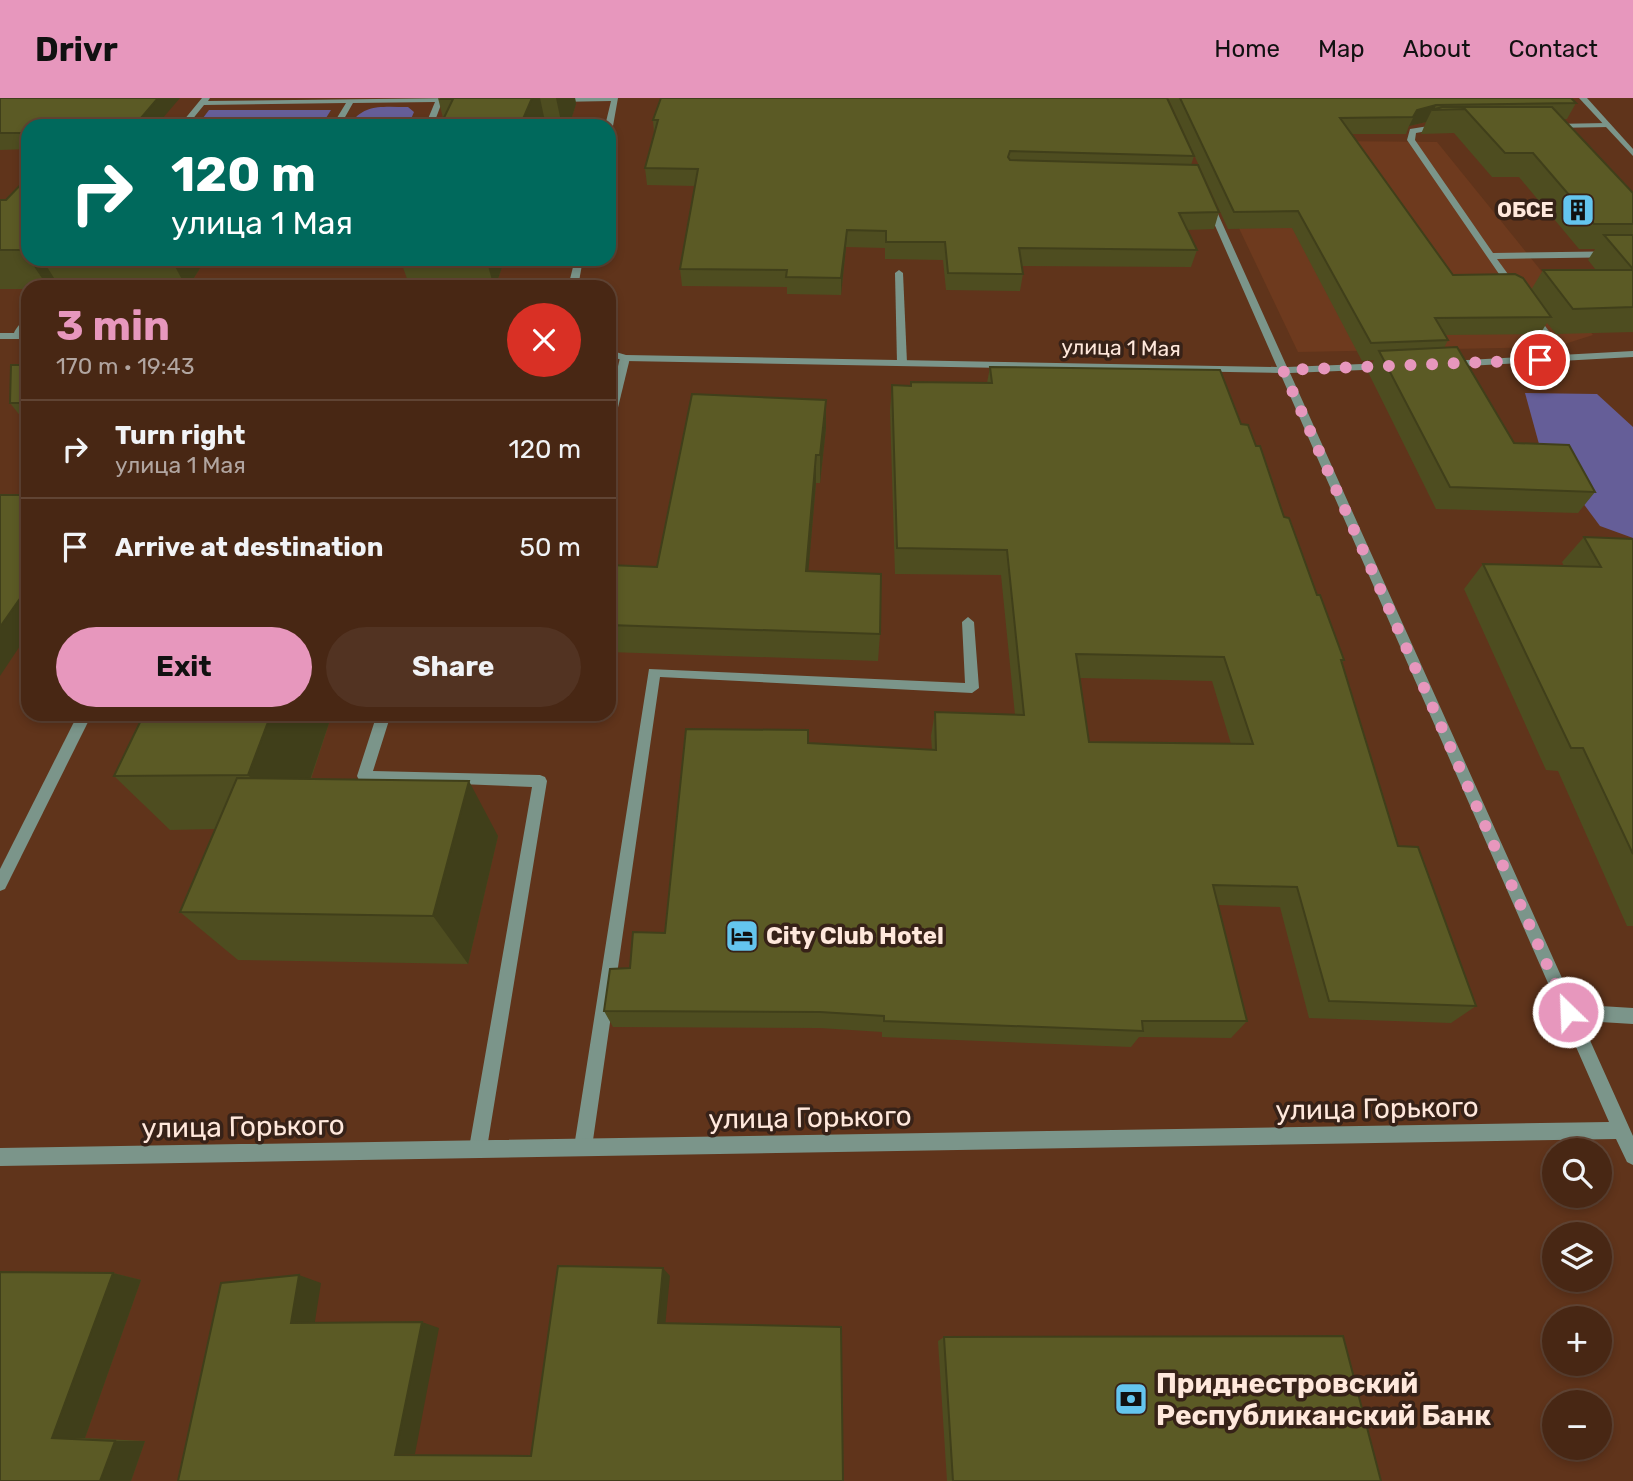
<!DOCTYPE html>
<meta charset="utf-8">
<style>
body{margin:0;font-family:Rubik,sans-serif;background:#523322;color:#f1f3f6;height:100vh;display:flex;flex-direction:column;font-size:26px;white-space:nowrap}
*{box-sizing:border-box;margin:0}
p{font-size:23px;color:#b1a5a0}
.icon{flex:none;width:38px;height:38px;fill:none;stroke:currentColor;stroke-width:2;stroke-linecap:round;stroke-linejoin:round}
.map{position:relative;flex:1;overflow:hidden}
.sheet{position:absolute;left:21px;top:182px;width:595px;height:441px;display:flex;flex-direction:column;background:#482714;border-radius:21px;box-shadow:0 4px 10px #0003,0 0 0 2px #604434}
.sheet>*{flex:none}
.guide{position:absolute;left:21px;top:21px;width:595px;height:147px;border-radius:21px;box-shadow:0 4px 10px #0003,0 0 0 2px #604434;background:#00695c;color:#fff;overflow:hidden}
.buttons{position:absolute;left:1542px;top:1040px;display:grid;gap:14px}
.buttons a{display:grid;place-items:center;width:70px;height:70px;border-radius:50%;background:#482714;box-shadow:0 4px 10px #0003,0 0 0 2px #604434;font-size:35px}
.pin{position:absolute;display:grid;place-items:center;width:60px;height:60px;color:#fff;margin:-30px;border:4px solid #fff;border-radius:50%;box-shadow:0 2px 7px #0007}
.me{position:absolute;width:77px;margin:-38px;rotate:336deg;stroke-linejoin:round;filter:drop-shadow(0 0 5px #0008)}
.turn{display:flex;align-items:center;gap:24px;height:147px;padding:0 35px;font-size:32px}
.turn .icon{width:91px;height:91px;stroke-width:2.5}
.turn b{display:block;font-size:49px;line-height:60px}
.round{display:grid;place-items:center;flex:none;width:74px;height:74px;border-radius:37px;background:#523322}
.headline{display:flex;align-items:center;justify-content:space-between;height:119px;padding:0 35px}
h1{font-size:42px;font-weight:700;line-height:52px;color:#e797bd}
.action{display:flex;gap:14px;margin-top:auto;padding:14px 35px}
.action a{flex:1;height:80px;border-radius:42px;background:#e797bd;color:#111;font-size:28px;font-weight:700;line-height:80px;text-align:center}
.action a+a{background:#523322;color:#f1f3f6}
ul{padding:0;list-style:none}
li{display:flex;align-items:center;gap:21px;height:98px;padding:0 35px;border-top:2px solid #604434}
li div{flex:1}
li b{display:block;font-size:26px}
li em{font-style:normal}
header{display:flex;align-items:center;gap:42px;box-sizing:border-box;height:98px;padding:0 35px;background:#e797bd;color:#111}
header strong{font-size:33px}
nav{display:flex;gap:38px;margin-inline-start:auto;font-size:24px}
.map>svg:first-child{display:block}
.built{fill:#6e3a1e}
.green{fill:#655e98}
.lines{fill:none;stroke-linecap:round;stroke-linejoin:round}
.lane{fill:#7b958a;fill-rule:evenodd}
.street{fill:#7b958a;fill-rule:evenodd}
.wall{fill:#4e4d20;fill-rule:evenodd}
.shaded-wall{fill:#403f1a}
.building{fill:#5b5a25;stroke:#403f1a;stroke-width:2;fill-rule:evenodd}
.route{stroke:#e797bd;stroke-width:12;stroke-dasharray:0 21.6}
.labels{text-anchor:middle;stroke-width:7;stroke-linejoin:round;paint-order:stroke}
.far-poi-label{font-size:21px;font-weight:bold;fill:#ffe8dc;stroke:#372218;text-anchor:end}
.far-street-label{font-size:21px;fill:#ffe8dc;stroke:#372218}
.poi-label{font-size:24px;font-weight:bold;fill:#ffe8dc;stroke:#372218;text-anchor:start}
.near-street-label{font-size:28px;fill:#ffe8dc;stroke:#372218}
.near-poi-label{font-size:28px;font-weight:bold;fill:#ffe8dc;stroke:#372218;text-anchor:start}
</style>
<header>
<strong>Drivr</strong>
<nav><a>Home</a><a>Map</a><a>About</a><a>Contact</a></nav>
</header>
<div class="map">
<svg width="1633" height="1383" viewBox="0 0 1633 1383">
<rect width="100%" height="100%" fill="#60341b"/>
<polygon class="built" points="1197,42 1437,44 1593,237 1555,249 1298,254"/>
<g class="green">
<path d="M408,9L414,14L408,28H349C363,5 383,9 408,9Z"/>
<polygon points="209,12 331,12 321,28 197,28"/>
<polygon points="1525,295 1597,296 1633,329 1633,440 1600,428 1539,346"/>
</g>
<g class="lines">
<g class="lane">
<polygon points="202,0 210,0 208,3 457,0 460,2 442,4 433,28 425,28 435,4 353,5 340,28 332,28 346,5 204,7 187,28 179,28"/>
<polygon points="555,0 618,0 613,28 609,30 609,28 605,28 611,3 556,4 552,2"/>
<polygon points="1607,25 1611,27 1610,29 1552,30 1548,28 1552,26"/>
<polygon points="1441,26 1444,26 1444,30 1416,35 1415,42 1493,155 1633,153 1633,159 1497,161 1518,190 1510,192 1407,42 1410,31"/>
<polygon points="72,161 81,161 60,189 50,189"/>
<polygon points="575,161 583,161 578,189 568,189"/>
<polygon points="899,172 903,175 907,265 902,268 897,265 895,175"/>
<polygon points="1530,216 1536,216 1570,261 1568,263 1562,263 1528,218"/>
<path d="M28,220V229L19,240H13C12,234 22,222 28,220Z"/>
<polygon points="625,257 630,260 614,326 609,329 609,305 620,260"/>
<polygon points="968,519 974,524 979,590 972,595 660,579 592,1049 589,1055 583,1058 577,1055 574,1049 649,571 965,585 962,524"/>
<polygon points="377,616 391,616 373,673 540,677 545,679 547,683 487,1050 484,1056 478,1059 472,1056 469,1050 532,689 359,682 357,678"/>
<polygon points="1568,906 1633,910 1633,926 1568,922 1562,919 1560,914 1562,909"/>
</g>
<g class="street">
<polygon points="1579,0 1587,0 1633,51 1633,58"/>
<polygon points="1207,105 1214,107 1287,269 1387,265 1392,268 1387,271 1290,275 1633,1038 1633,1067 1627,1064 1616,1041 0,1068 0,1050 1609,1024 1280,275 625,263 609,258 609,252 626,257 1277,269 1206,107"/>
<rect x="0" y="235" width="28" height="6"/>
<polygon points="1633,253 1633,259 1449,269 1444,266 1449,263"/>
<polygon points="78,616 92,616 5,791 0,793 0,771"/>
</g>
</g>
<g class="wall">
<polygon points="0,0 28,28 28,51 0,52"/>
<polygon points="438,0 575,0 576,6 569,28 440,28 443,20"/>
<path d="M1168,0H1571L1576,5L1567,21H1563L1633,95V234L1556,236L1547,225L1540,236L1445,237L1448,242L1444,250L1514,345L1595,394L1578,415L1436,411L1368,274L1374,262L1362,263L1292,130L1228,131ZM1426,24L1421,36L1454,35L1492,79H1519L1579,151H1595L1588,162L1596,172H1543L1531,192L1453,177L1351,36H1406L1409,28Z"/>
<polygon points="653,22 1194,58 1191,67 1219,114 1214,131 1187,132 1197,152 1191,169 1022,168 1023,176 1020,193 946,192 943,162 885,161 885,150 846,149 841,197 787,196 787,189 682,188 680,171 695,88 647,87 645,70 654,35"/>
<polygon points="28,79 28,161 206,161 188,189 60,189 54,180 48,187 48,189 28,189 28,191 0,191 0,102 6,102"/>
<polygon points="400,161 505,161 495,189 410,189"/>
<polygon points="28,267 28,325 26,325 10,305"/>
<path d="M990,269L1241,326L1284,419L1344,562L1342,565L1398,748L1476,908L1451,925L1309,920L1280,809L1218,807L1247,923L1231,940L1139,939L1131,949L882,939V934L820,930L613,929L604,913L630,870L665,835L808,645L932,652L931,638L935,614L1015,617L1001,477L895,476L890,313L892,287L910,288L987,285ZM1080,580L1212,583L1231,646L1089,644Z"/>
<polygon points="826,302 826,330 820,385 816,385 808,473 880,536 878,563 609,554 609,467 657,469"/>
<polygon points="1584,439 1633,441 1633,828 1627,828 1558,673 1546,672 1464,491 1483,466 1564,468 1562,464"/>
<polygon points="144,616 332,616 311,681 498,738 468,866 238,862 180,814 215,731 170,732 114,678"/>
<polygon points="113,1175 141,1182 85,1340 145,1343 131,1383 0,1383"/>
<polygon points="944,1239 1381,1383 947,1383 938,1243"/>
</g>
<g class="shaded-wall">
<polygon points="158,0 180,0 156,28 134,28"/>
<polygon points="530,0 540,0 546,28 520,28"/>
<polygon points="556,0 575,0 576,6 569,28 562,28"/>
<polygon points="1436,7 1434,12 1432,12 1426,24 1409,28 1417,12"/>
<polygon points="255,20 258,28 249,28"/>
<polygon points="847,132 846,149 841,197 841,180"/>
<polygon points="28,141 28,160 22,152 22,148"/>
<polygon points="29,161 42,161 54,180 48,187 48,189"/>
<polygon points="171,161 206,161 188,189 186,189"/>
<polygon points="486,161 505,161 495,189 494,189"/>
<polygon points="826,302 826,330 820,385 820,357"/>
<polygon points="816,357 816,385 806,501 806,473"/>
<polygon points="28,489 28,536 0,578 0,529"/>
<polygon points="271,616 332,616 294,730 248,677"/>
<polygon points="469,683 498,738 468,866 433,818"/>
<polygon points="663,1170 670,1178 665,1230 658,1225"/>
<polygon points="113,1175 141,1182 85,1340 52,1340"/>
<polygon points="299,1177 321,1185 314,1230 291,1225"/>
<polygon points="422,1224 439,1230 415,1356 395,1357"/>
<polygon points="115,1343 145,1343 131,1383 100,1383"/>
</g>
<g class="building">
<polygon points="0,0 158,0 141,20 83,20 76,28 28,28 28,35 0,35"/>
<polygon points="442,0 532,0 520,28 440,28 453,1 441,1"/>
<polygon points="661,0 1167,0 1194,58 1010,53 1008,59 1010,62 1198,67 1219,114 1179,115 1197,152 1019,150 1023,176 948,175 945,144 886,144 886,133 847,132 841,180 786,179 787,172 680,171 698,71 645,70 658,22 653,22"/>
<polygon points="1180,0 1571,0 1576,5 1436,7 1417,12 1413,19 1340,20 1453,177 1515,176 1523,180 1551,219 1435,220 1448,242 1371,245 1298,113 1234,114"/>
<polygon points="1442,9 1552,9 1633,95 1633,126 1594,126 1533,55 1505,55 1465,11 1432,12"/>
<polygon points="83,20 255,20 249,28 76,28"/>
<polygon points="28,79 28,141 22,148 22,152 0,152 0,102 6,102"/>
<polygon points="1604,137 1633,137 1633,171"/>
<polygon points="1543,172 1633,172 1633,209 1573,211"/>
<polygon points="1457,249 1514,345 1569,347 1595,394 1450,389 1379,253"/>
<polygon points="11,267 28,267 28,305 10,305"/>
<path d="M990,269L1220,272L1241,326L1248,327L1256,348H1260L1284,419L1289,420L1317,497H1320L1344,562H1341L1398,748L1418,749L1476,908L1329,903L1297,789L1213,787L1247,923H1142L1143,933L884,923V918L820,914L604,913L610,871L630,870L633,834L665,835L686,631L808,632V645L936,652L935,614L1024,617L1007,452L897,450L892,287L911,288V284L992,285ZM1076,556L1224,559L1253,646L1089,644Z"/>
<polygon points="692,296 826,302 820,357 816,357 806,473 881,476 880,536 609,527 609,467 657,469"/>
<polygon points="28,385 28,489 0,529 0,397 20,397"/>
<polygon points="1584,439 1633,441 1633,756 1583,650 1571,650 1483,466 1601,469"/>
<polygon points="144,616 271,616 248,677 114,678"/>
<polygon points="237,680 469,683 433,818 180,814"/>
<polygon points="558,1168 663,1170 658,1225 841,1229 843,1383 178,1383 221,1185 299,1177 291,1225 422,1224 395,1357 531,1358"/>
<polygon points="0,1174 113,1175 52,1340 115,1343 100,1383 0,1383"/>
<polygon points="1343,1238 1381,1383 953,1383 944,1239"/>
</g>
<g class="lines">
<polyline class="route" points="1540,262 1283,272 1568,914"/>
</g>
<defs>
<symbol id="building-square" viewBox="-11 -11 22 22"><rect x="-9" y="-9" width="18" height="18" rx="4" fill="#64c5ee" stroke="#372218"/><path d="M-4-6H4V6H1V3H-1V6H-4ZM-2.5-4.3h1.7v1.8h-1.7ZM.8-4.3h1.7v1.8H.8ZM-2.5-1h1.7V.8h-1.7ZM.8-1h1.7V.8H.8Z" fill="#111"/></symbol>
<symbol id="hotel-square" viewBox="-11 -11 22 22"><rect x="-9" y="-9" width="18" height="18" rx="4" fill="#64c5ee" stroke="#372218"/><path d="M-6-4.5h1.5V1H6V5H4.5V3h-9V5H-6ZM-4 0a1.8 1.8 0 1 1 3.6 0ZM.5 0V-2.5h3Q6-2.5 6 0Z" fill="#111"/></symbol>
<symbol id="bank-square" viewBox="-11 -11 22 22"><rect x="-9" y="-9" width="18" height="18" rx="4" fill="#64c5ee" stroke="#372218"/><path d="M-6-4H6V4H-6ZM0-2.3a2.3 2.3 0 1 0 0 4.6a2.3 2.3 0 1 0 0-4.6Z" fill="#111"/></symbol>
</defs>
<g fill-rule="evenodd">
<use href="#building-square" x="1559" y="93" width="38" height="38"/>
<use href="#hotel-square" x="723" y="819" width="38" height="38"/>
<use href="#bank-square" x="1112" y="1282" width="38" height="38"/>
</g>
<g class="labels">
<g class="far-poi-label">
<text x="1554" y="119">ОБСЕ</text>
</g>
<g class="far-street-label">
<text transform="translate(1121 250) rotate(1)" y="7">улица 1 Мая</text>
</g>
<g class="poi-label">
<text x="766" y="846">City Club Hotel</text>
</g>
<g class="near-street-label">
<text transform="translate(1377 1010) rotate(-1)" y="10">улица Горького</text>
<text transform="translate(810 1019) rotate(-1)" y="10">улица Горького</text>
<text transform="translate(243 1028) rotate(-1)" y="10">улица Горького</text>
</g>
<g class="near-poi-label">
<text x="1156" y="1295">Приднестровский<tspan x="1156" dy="32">Республиканский Банк</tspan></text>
</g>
</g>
</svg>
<div class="buttons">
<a><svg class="icon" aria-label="search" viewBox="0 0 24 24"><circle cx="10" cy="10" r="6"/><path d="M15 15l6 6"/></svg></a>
<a><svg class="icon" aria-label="layers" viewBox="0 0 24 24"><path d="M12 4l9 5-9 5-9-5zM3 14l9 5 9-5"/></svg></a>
<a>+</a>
<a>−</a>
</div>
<div class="pin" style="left:1540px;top:262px;background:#d93025"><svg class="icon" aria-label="arrive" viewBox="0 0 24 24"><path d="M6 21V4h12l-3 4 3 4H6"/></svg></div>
<svg class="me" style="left:1568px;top:914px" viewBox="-20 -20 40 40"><circle r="17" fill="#e797bd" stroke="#fff" stroke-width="3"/><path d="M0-11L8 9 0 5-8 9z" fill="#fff"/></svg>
<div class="guide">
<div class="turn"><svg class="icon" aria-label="right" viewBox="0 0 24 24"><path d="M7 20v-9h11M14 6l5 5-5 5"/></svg><div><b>120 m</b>улица 1 Мая</div></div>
</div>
<section class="sheet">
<div class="headline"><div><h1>3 min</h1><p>170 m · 19:43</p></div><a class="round" style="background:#d93025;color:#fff"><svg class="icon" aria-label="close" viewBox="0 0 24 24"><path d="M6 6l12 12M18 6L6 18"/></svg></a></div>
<ul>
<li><svg class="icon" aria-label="right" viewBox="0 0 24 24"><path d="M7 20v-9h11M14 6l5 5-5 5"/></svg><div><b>Turn right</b><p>улица 1 Мая</p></div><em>120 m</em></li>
<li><svg class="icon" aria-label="arrive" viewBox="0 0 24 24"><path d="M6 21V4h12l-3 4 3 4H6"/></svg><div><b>Arrive at destination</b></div><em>50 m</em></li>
</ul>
<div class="action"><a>Exit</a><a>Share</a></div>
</section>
</div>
